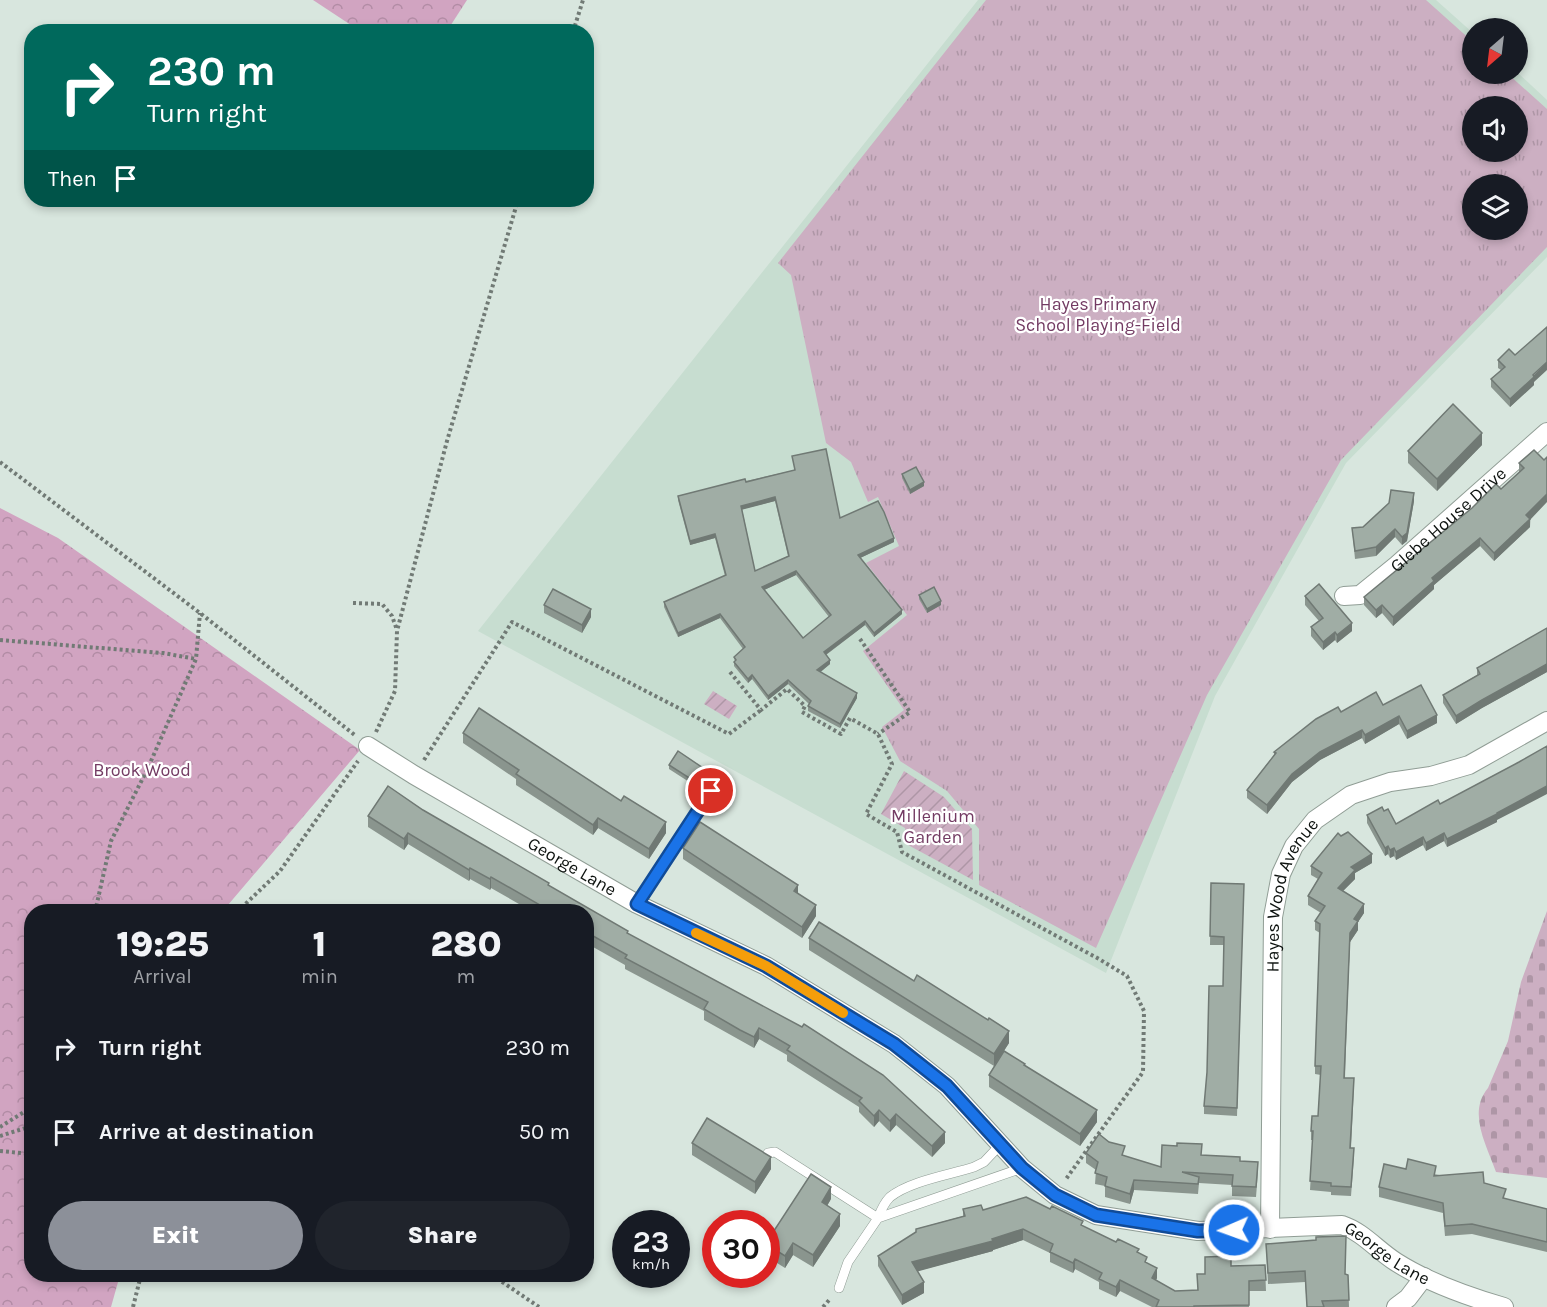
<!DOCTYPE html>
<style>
body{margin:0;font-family:Karla,sans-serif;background:#20242c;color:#f1f3f6;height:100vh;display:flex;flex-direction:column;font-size:22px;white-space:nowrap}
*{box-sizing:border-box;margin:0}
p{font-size:20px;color:#9ea1a6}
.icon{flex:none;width:33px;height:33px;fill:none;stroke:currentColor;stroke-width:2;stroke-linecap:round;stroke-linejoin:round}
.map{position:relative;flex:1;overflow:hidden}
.side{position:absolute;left:24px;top:904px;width:570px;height:378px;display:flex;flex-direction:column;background:#171b24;border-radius:24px;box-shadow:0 3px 9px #0003}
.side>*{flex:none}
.top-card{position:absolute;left:24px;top:24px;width:570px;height:183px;border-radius:24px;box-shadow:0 3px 9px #0003;background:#00695c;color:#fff;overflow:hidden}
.needle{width:39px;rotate:208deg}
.buttons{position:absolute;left:1462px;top:18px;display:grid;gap:12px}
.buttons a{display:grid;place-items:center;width:66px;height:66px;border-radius:50%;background:#171b24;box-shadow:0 3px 9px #0003;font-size:30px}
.speed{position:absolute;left:612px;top:1210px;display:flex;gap:12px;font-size:30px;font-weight:700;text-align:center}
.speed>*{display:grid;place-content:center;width:78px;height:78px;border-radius:50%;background:#171b24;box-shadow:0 3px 9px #0003;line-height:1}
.speed small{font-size:15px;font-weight:400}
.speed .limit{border:9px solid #d22;background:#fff;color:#111}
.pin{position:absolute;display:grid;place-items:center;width:51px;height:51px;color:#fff;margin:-26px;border:3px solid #fff;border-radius:50%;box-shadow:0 2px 6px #0007}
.me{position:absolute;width:66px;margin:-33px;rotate:268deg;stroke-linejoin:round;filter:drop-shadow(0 0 4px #0008)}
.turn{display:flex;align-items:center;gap:21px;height:126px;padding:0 24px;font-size:27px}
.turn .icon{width:78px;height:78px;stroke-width:2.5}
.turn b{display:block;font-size:42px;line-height:51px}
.then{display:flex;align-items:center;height:57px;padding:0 24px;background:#0003;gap:12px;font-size:22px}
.eta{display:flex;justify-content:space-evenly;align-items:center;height:102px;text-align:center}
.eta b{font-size:36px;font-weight:800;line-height:42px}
.action{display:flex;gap:12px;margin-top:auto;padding:12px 24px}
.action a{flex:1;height:69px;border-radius:36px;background:#8c9099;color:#fff;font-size:24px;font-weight:800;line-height:69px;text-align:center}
.action a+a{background:#20242c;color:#f1f3f6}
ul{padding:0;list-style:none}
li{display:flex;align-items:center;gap:18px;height:84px;padding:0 24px}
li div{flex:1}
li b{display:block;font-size:22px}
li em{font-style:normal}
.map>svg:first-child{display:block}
.built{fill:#c7ddd0;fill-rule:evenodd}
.forest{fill:url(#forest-crowns)}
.cemetery{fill:url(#cemetery-stones)}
.park{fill:url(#park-tufts);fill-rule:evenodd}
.garden{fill:url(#garden-furrows)}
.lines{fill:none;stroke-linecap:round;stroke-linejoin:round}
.service-casing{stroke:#909d95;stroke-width:10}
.minor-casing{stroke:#909d95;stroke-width:20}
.path{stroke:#717a75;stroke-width:4;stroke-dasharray:3 3;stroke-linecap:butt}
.service{stroke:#fff;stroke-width:9}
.minor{stroke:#fff;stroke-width:18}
.wall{fill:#8a958e;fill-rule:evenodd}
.shaded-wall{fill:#707974}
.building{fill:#a0ada5;stroke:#707974;stroke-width:1.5;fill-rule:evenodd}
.route-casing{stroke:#114b97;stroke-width:15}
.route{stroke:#1a73e8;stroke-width:10}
.slow{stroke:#f59e0b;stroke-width:10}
.labels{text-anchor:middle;stroke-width:4.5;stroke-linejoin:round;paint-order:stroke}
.park-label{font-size:18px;fill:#733b63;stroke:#fff}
.street-label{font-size:18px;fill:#0d120f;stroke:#fff}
</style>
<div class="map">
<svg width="1547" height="1307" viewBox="0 0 1547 1307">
<defs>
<pattern id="forest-crowns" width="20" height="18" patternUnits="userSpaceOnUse" patternTransform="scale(1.5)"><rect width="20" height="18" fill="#d1a4c1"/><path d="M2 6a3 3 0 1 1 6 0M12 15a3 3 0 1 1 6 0" fill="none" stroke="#b28ca5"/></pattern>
<pattern id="cemetery-stones" width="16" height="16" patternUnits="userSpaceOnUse" patternTransform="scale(1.5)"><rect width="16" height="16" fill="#ccafc2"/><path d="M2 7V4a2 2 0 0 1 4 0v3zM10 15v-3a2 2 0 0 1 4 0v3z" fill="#ae96a6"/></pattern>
<pattern id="park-tufts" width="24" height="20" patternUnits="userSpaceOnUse" patternTransform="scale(1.5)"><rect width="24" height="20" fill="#ccafc2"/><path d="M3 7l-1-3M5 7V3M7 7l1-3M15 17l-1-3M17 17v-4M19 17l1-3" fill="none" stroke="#ae96a6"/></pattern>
<pattern id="garden-furrows" width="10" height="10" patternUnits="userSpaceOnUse" patternTransform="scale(1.5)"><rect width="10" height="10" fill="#ccafc2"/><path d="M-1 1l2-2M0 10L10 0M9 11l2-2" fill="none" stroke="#ae96a6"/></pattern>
</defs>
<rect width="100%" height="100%" fill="#d8e6de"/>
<path class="built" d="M978,0H1436L1473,33V74L1518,73L1547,100V257L1346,463L1215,696L1106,973L478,631ZM1473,106H1518V152H1473ZM1473,184H1518V230H1473Z"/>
<g class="forest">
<polygon points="313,0 467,0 447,31 360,31"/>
<polygon points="0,508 58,538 360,750 222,912 32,912 32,1275 120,1275 111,1307 0,1307"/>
</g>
<path class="cemetery" d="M1547,911V1178L1496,1172C1487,1146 1467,1113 1488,1088L1508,1041L1521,982Z"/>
<path class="park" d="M986,0H1426L1473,42V74H1508L1547,109V247L1341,460L1207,695L1096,948L979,885V829L947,791L900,761L882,727L904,710L863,651L907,615L866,563L899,546L878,497L868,502L851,462L826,443L791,275L778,263ZM1473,106H1518V152H1473ZM1473,184H1518V230H1473Z"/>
<g class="garden">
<polygon points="713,691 737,706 729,719 704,704"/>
<polygon points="904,771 944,797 972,829 973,880 908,845 905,828 881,814"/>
</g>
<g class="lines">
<defs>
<g id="service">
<polyline points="637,904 711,791"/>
<path d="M768,1153L775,1152L878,1218C881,1210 884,1203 890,1197C910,1181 949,1175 974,1167L984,1162L1001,1144"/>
<polyline points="839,1288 848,1262 878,1218 1022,1168"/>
</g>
<g id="minor">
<path id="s1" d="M1344,596L1360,595L1397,565L1547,432"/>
<path id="s2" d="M368,746L414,775L637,904L766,966L894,1044L947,1086L1022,1168L1055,1195L1096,1215L1198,1231L1342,1225C1363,1232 1377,1250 1396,1262C1429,1283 1466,1296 1504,1307"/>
<path id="s3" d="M1270,1229L1273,917L1281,874L1294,846L1315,820L1351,795L1390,782L1431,776L1469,765L1547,721"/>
<polyline points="1396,1307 1408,1298 1424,1277"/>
</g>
</defs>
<use href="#service" class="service-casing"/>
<use href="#minor" class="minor-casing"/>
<g class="path">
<polyline points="573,32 583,0"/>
<polyline points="0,462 200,613 356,736"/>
<polyline points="353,603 382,604 392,616 397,630"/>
<polyline points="860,639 910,712 878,734"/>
<polyline points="0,640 163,653 196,659"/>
<polyline points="730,672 761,710 787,689 805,706 802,712 841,734 850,718 878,734 892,764 866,814 897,832 902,852 1099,959 1127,976 1144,1011 1143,1072 1066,1179"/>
<polyline points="376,732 395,691 397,631 447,441 518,200"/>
<polyline points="424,760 512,622 729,734 761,710"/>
<polyline points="95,912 111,841 147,770 196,659 200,613"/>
<polyline points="237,912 280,871 358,761"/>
<polyline points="0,1127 32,1107"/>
<polyline points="0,1136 32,1126"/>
<polyline points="0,1151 32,1154"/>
<polyline points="492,1275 539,1307"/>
<polyline points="133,1307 141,1275"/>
<polyline points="823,1307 830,1299"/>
</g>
<use href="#service" class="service"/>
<use href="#minor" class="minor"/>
</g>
<g class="wall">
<polygon points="1498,360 1534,382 1534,385 1510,407 1491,387 1491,379 1501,370 1498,368"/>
<polygon points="1482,445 1437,491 1408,463 1408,451"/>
<polygon points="1534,450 1530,527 1494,561 1480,546 1434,585 1434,589 1393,626 1382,613 1376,618 1364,605 1364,597 1501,489 1519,472 1519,463"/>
<path d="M792,456L840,518L894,542L860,558L902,614L874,637L865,625L826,655L830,664L820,672L857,698L840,728L808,711V706L809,704L788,684L768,700L752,679L748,683L734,666V662L735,661L734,657L743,649L720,618L678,637L664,607V602L725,576L715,538L690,545L678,500V496L795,470ZM775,501L788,556L755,571L742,509ZM796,575L829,617L803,638L764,590Z"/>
<polygon points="902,474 924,486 910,494 902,478"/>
<polygon points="1414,501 1407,541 1402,545 1395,537 1376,556 1355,559 1352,528 1363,527"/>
<polygon points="919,595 941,605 927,613 919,599"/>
<polygon points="1305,596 1352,631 1337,643 1335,640 1323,650 1311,636 1311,627 1319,621 1305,605"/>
<polygon points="544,605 591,617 582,633 544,613"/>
<polygon points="1547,628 1547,672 1482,708 1456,724 1443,703 1443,695 1477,675 1477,668"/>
<polygon points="1383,705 1437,723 1407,739 1399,724 1365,744 1362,738 1320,760 1292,782 1267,814 1247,798 1247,790 1274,755 1274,752 1341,712"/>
<polygon points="463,733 666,833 649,859 598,828 593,835 516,785 516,779 463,743"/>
<polygon points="669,765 706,774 697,787 669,769"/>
<polygon points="1440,804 1497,820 1497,822 1447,847 1444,841 1426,851 1423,845 1396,860 1394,856 1390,858 1388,854 1385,856 1367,823 1367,815 1384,811 1396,824"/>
<polygon points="423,810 628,934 945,1143 932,1157 896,1125 890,1132 879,1121 874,1127 859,1112 859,1107 787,1061 787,1055 759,1039 754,1048 704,1020 704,1011 625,969 625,965 586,943 586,912 533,912 491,888 490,890 470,879 469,881 408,844 404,850 368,827 368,816"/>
<polygon points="683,848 798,893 816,916 802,938 683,859"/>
<polygon points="1372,863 1355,873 1355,879 1343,891 1364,913 1358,922 1358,930 1350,942 1347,1016 1345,1078 1354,1087 1351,1148 1354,1157 1351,1196 1331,1195 1331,1192 1310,1190 1313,1140 1311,1140 1311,1131 1318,1116 1321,1075 1315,1074 1315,1066 1320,933 1315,930 1315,921 1321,913 1308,905 1308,896 1318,879 1311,875 1311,866"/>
<polygon points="1211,883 1244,884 1237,1116 1204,1114 1204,1106 1223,986 1224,945 1210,945"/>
<polygon points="809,938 1009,1043 1002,1054 1025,1066 1097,1122 1080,1146 989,1087 989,1075 994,1066 809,950"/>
<polygon points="692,1143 771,1169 755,1194 692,1155"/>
<polygon points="1086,1153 1125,1156 1161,1167 1202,1155 1240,1161 1258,1172 1256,1197 1232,1196 1232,1185 1199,1183 1198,1194 1134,1190 1130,1204 1105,1197 1105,1186 1095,1184 1096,1170 1086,1163"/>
<polygon points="1406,1169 1484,1183 1506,1199 1547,1209 1547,1252 1472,1234 1445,1236 1443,1213 1379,1197 1379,1187"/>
<polygon points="831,1199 827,1206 840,1226 813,1267 793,1255 785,1268 766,1256 766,1243"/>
<polygon points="963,1209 983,1210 1083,1226 1139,1253 1147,1263 1157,1278 1156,1280 1175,1291 1197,1290 1205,1274 1231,1266 1265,1265 1266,1291 1249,1291 1249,1307 1152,1307 1120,1291 1116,1297 1099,1289 1099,1282 1075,1269 1073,1273 1050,1262 1050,1253 1023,1240 993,1250 993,1251 917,1271 924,1293 902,1305 878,1266 878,1256 916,1233 916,1229 963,1216"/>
<polygon points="1266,1244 1348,1275 1349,1307 1307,1307 1305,1282 1268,1284"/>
</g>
<g class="shaded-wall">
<polygon points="1547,362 1547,370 1534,382 1534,385 1510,407 1510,399"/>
<polygon points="1482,433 1482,445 1437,491 1437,479"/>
<polygon points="924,482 924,486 910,494 910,490"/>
<polygon points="1414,493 1414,501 1407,541 1402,545 1402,537"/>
<polygon points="1547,494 1547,502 1530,520 1530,527 1494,561 1494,553 1526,515"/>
<polygon points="775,497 775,501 741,510 741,506"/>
<polygon points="1395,529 1395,537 1376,556 1376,547"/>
<polygon points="715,534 715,538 690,545 690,541"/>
<polygon points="894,538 894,542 858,559 858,555"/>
<polygon points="1480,538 1480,546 1434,585 1434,589 1393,626 1393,617 1432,578"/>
<polygon points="796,571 796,575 762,591 762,587"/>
<polygon points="941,601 941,605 927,613 927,609"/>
<polygon points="1382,605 1382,613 1376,618 1376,610"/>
<polygon points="591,609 591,617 582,633 582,625"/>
<polygon points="902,610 902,614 874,637 874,633"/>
<polygon points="720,614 720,618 678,637 678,633"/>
<polygon points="865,621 865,625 824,656 824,652"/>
<polygon points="1352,623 1352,631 1337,643 1337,635"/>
<polygon points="1335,632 1335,640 1323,650 1323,642"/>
<polygon points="830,660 830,664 817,675 817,670"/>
<polygon points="1547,664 1547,672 1482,708 1456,724 1456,716 1482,700"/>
<polygon points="752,675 752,679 748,683 748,679"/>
<polygon points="788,680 788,684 768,700 768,696"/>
<polygon points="857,693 857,698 840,728 840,724"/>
<polygon points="1437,715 1437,723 1407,739 1407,731"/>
<polygon points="1399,716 1399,724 1365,744 1365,735"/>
<polygon points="1362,730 1362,738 1320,760 1292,782 1267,814 1267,805 1292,774 1320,752"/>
<polygon points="706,770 706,774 697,787 697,783"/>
<polygon points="1547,786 1547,794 1497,820 1497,822 1447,847 1447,839"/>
<polygon points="598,818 598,828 593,835 593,825"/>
<polygon points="666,822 666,833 649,859 649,849"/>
<polygon points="408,833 408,844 404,850 404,839"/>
<polygon points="1444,833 1444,841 1426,851 1426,843"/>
<polygon points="1423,837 1423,845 1396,860 1396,852"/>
<polygon points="1388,846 1388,854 1385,856 1385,848"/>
<polygon points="1394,848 1394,856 1390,858 1390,850"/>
<polygon points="1372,854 1372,863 1355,873 1355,879 1338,896 1338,888 1351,867"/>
<polygon points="470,868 470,879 469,881 469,870"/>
<polygon points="491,877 491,888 490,890 490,879"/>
<polygon points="798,885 798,895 794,891"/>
<polygon points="1364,904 1364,913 1358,922 1358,930 1350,942 1347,1007 1350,933 1354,919"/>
<polygon points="816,905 816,916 802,938 802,927"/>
<polygon points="759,1028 759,1039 754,1048 754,1037"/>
<polygon points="1009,1031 1009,1043 994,1066 994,1054"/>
<polygon points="879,1110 879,1121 874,1127 874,1116"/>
<polygon points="1097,1110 1097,1122 1080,1146 1080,1134"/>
<polygon points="896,1114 896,1125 890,1132 890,1121"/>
<polygon points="945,1132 945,1143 932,1157 932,1146"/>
<polygon points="771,1157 771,1169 755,1194 755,1182"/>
<polygon points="1134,1180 1134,1190 1130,1204 1130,1194"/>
<polygon points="831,1187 831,1199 822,1214 822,1202"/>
<polygon points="840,1214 840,1226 813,1267 813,1255"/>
<polygon points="1023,1229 1023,1240 993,1250 993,1251 912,1273 912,1262 992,1239"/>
<polygon points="793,1243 793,1255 785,1268 785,1256"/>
<polygon points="1075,1259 1075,1269 1073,1273 1073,1263"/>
<polygon points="1157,1268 1157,1278 1152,1288 1152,1278"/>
<polygon points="1120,1280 1120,1291 1116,1297 1116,1287"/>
<polygon points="924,1282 924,1293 902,1305 902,1295"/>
</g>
<g class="building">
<polygon points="1547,327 1547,362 1533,375 1534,377 1510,399 1491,379 1505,367 1498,360 1509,349 1515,355"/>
<polygon points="1453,404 1482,433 1437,479 1408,451"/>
<path d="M826,449L840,518L878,501L884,512L894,538L858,555L902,610L874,633L865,621L824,652L830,660L817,670L857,693L840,724L808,706L811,701L788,680L768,696L752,675L748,679L734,662L736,660L734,657L745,647L720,614L678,633L664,602L726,575L715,534L690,541L678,496L745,479L746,482L795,470L792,456ZM775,497L789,556L755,571L741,506ZM796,571L831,615L803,638L762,587Z"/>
<polygon points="1534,450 1544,460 1547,457 1547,494 1526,515 1530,519 1494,553 1480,538 1432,578 1434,581 1393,617 1382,605 1376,610 1364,597 1472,508 1496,484 1501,489 1524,468 1519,463"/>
<polygon points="916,467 924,482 910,490 902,474"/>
<polygon points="1391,490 1414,493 1407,533 1402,537 1395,529 1376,547 1355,551 1352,528 1363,527 1389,503"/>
<polygon points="1319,584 1352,623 1337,635 1335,632 1323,642 1311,627 1323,618 1305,596"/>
<polygon points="934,587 941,601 927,609 919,595"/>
<polygon points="553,589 591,609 582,625 544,605"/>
<polygon points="1547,628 1547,664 1482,700 1456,716 1443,695 1480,674 1477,668"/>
<polygon points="1421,685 1437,715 1407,731 1399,716 1365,735 1362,730 1320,752 1292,774 1267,805 1247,790 1276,753 1274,752 1316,719 1338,707 1341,712 1376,692 1383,705"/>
<polygon points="479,708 621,801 624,796 666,822 649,849 598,818 593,825 516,774 519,770 463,733"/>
<polygon points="1547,746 1547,786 1497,813 1497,814 1447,839 1444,833 1426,843 1423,837 1396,852 1394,848 1390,850 1388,846 1385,848 1367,815 1382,807 1384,811 1388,809 1396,824 1438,800 1440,804 1519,762"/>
<polygon points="678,751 706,770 697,783 669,765"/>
<polygon points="388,786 423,810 549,883 548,885 628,931 627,933 802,1027 804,1024 883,1075 945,1132 932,1146 896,1114 890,1121 879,1110 874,1116 859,1101 862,1098 787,1050 790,1046 759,1028 754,1037 740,1030 704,1009 708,1002 625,958 627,955 586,932 586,912 546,912 547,909 491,877 490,879 470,868 469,870 408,833 404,839 368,816"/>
<polygon points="700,822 798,885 794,891 816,905 802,927 683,848"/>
<polygon points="1348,832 1372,854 1351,867 1355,870 1338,888 1364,904 1354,919 1358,921 1350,933 1347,1007 1344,1078 1354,1078 1350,1148 1354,1148 1351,1187 1331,1186 1331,1183 1310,1181 1313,1131 1311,1131 1312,1116 1318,1116 1321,1066 1315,1066 1320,924 1315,921 1325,906 1308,896 1322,873 1311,866 1338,833 1341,836"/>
<polygon points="1211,883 1244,884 1237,1108 1204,1106 1207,1072 1209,986 1223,986 1224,937 1210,936"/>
<polygon points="819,922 914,981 917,975 988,1020 989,1018 1009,1031 994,1054 809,938"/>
<polygon points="1004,1051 1025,1064 1024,1065 1097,1110 1080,1134 989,1075"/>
<polygon points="707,1118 771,1157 755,1182 692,1143"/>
<polygon points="1099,1134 1109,1142 1125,1146 1122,1155 1161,1167 1162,1145 1177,1146 1177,1143 1202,1144 1201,1155 1240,1157 1240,1161 1258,1162 1256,1187 1232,1186 1233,1175 1182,1172 1199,1177 1198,1184 1134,1180 1130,1194 1105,1186 1107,1177 1095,1173 1098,1162 1086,1153"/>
<polygon points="1408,1159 1436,1166 1434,1176 1483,1172 1484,1183 1506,1189 1503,1198 1547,1209 1547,1242 1472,1224 1445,1226 1443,1203 1379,1187 1384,1164 1406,1169"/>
<polygon points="811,1174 831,1187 822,1202 840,1214 813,1255 793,1243 785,1256 766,1244 766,1243"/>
<polygon points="1026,1197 1050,1209 1052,1206 1083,1221 1081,1225 1116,1242 1118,1239 1139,1249 1137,1252 1147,1257 1145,1262 1157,1268 1152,1278 1175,1291 1198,1290 1197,1274 1205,1274 1205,1257 1231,1256 1231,1266 1265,1265 1266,1280 1249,1281 1249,1305 1194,1306 1194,1307 1156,1307 1159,1300 1120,1280 1116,1287 1099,1279 1102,1273 1075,1259 1073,1263 1050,1252 1053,1244 1023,1229 992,1239 993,1241 912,1262 924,1282 902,1295 878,1256 916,1232 916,1229 965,1216 963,1209 981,1205 983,1210"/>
<polygon points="1346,1236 1345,1274 1348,1275 1349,1300 1322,1301 1324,1307 1307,1307 1305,1271 1268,1273 1266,1244 1316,1240 1316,1237"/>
</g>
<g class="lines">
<defs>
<polyline id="route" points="711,791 637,904 766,966 894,1044 947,1086 1022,1168 1055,1195 1096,1215 1198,1231 1234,1230"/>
</defs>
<use href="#route" class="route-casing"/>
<use href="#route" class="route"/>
<polyline class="slow" points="696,933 766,966 843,1013"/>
</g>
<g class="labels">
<g class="park-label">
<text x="1098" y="310">Hayes Primary<tspan x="1098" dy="21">School Playing-Field</tspan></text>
<text x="142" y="776">Brook Wood</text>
<text x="933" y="822">Millenium<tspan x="933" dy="21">Garden</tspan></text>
</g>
<g class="street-label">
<text dy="6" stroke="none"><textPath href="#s1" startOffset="132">Glebe House Drive</textPath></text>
<text dy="6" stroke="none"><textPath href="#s2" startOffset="237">George Lane</textPath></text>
<text dy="6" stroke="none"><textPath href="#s3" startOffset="338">Hayes Wood Avenue</textPath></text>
<text dy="6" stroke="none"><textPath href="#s2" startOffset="1173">George Lane</textPath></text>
</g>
</g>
</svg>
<div class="buttons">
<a><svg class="needle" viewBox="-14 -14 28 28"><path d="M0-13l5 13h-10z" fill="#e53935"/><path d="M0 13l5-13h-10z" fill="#9ea1a6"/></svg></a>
<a><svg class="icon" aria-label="sound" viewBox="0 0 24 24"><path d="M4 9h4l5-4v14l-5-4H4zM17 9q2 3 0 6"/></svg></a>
<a><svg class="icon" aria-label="layers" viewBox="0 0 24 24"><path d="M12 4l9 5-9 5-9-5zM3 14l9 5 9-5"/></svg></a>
</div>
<div class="speed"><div>23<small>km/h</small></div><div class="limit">30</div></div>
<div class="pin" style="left:711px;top:791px;background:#d93025"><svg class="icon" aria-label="arrive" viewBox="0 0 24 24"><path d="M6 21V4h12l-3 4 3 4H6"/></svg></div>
<svg class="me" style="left:1234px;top:1230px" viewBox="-20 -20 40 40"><circle r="17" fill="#1a73e8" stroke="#fff" stroke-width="3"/><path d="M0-11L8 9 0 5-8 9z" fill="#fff"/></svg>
<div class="top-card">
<div class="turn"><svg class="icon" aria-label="right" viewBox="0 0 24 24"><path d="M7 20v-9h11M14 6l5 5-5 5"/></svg><div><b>230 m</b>Turn right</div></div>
<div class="then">Then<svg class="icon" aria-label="arrive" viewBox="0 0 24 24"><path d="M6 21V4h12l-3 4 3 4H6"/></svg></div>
</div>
<section class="side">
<div class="eta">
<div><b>19:25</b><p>Arrival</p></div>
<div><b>1</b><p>min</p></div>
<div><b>280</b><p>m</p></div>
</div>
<ul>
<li><svg class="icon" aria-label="right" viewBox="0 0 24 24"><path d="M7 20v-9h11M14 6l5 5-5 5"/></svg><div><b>Turn right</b></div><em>230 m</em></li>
<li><svg class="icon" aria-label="arrive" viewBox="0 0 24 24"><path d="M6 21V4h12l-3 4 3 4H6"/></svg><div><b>Arrive at destination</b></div><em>50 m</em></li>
</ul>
<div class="action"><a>Exit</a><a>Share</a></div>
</section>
</div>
